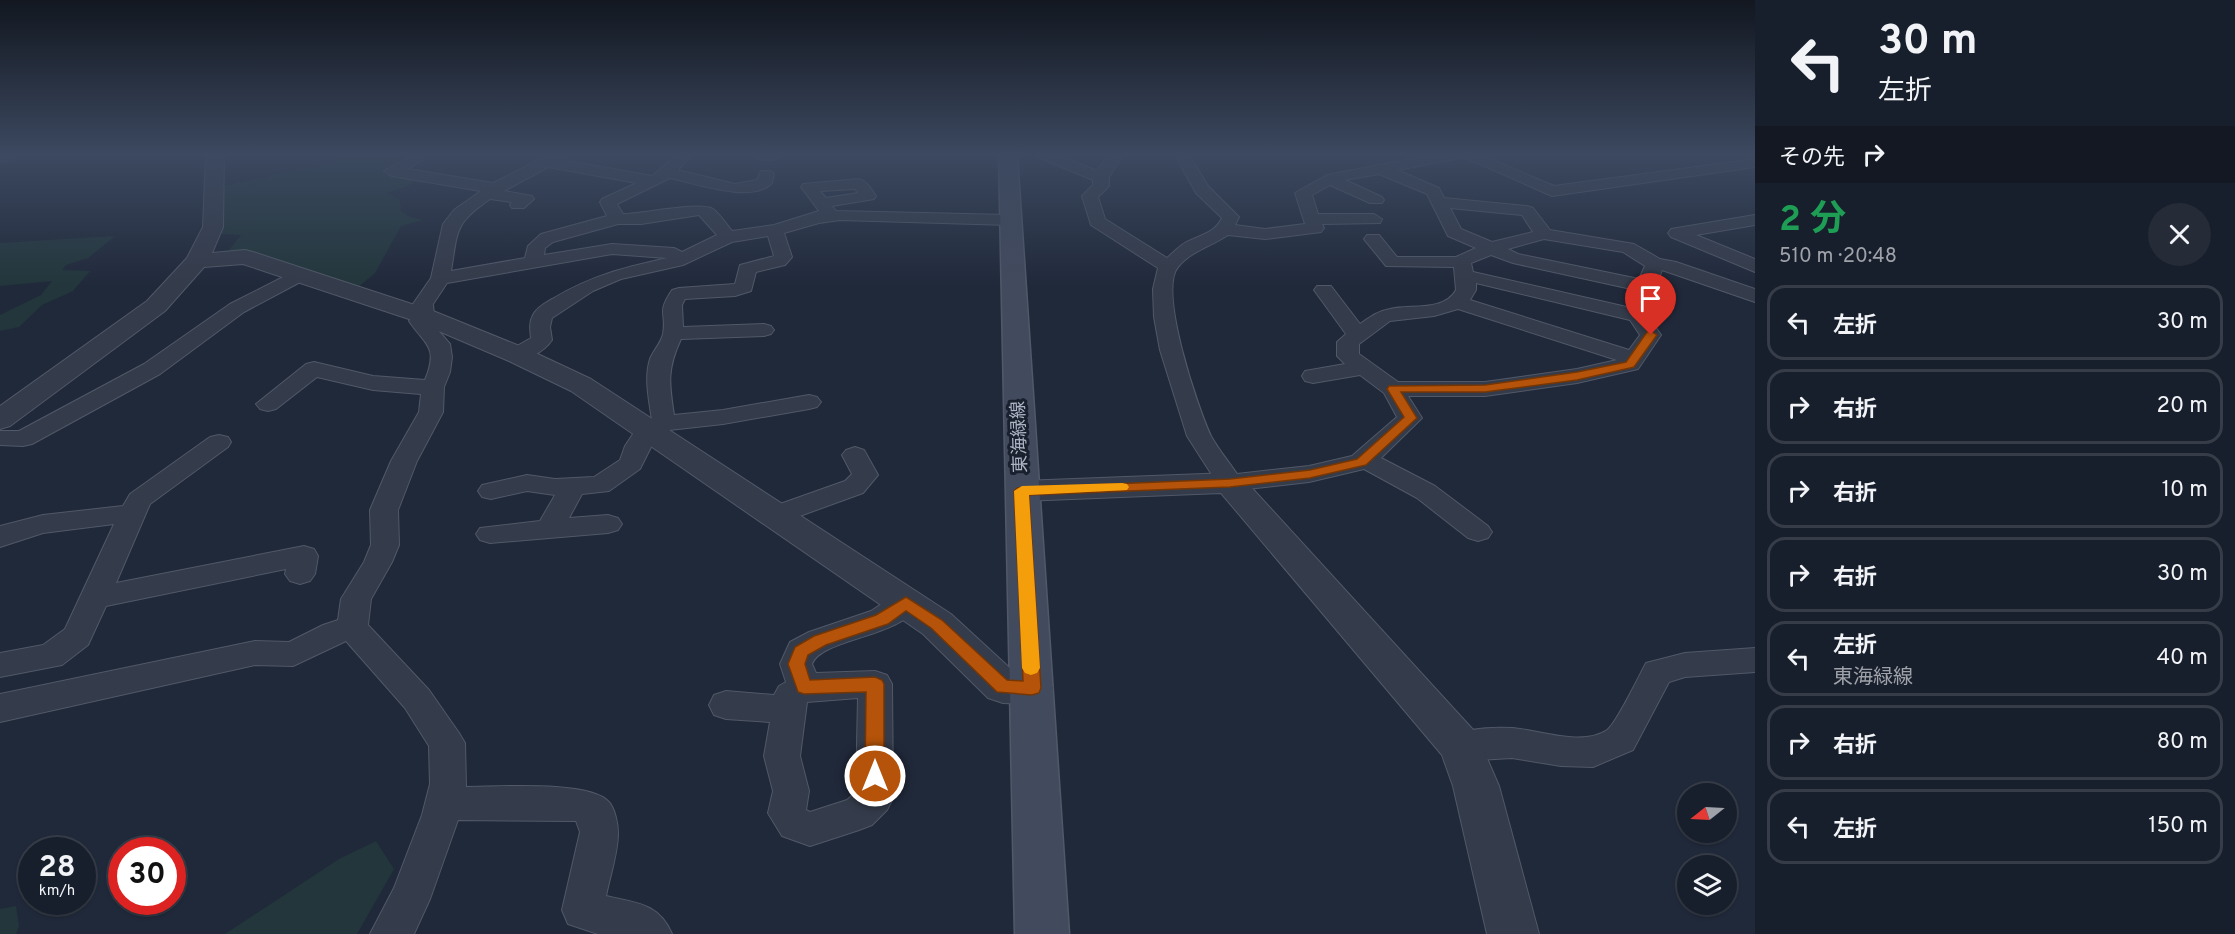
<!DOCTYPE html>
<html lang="ja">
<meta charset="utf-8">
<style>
body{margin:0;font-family:Overpass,"Noto Sans JP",sans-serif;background:#252c38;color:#f1f3f6;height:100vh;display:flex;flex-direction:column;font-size:22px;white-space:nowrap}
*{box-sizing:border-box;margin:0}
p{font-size:20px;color:#9fa2a9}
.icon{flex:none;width:33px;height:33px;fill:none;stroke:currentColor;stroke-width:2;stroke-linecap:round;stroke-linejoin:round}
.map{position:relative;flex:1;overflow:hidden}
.drawer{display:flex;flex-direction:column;background:#181f2c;width:480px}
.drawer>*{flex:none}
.guide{background:#181f2c;color:#f1f3f6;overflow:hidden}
.needle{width:39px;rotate:252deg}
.tools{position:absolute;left:1677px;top:783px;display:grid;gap:12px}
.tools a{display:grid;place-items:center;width:60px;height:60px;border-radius:50%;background:#181f2c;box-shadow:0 2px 4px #0004,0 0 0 2px #363d48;font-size:30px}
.speed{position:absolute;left:18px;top:837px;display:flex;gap:12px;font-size:30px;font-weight:700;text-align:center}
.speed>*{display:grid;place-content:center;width:78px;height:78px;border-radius:50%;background:#181f2c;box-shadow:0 2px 4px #0004,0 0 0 2px #363d48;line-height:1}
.speed small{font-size:15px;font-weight:400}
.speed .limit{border:9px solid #d22;background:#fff;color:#111}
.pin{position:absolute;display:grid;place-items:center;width:51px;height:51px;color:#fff;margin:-62px -26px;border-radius:50% 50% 50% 0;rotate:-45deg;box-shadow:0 0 6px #0007}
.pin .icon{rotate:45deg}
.me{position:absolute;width:66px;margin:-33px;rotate:0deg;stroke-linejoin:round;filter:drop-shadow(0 0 4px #0008)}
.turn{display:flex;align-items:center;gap:21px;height:126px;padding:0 24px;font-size:27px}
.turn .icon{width:78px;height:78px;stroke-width:2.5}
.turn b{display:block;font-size:42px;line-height:51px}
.then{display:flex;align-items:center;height:57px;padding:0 24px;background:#0003;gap:12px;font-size:22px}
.round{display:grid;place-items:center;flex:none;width:63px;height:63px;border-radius:32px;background:#252c38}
.headline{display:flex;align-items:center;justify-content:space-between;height:102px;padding:0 24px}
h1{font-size:36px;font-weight:700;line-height:45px;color:#1e9e55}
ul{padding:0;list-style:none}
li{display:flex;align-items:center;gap:18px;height:75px;margin:0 12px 9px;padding:0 12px;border:3px solid #363d48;border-radius:18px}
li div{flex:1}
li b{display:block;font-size:22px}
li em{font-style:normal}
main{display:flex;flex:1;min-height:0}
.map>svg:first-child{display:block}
.green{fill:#22363b}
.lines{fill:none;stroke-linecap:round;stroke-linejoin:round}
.river{fill:#324362;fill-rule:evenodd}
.minor-casing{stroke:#515968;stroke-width:2}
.tertiary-casing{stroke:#515968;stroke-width:2}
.secondary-casing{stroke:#515968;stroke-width:3}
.minor{fill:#343b4a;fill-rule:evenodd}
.tertiary{fill:#343b4a;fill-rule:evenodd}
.secondary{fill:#424a5d;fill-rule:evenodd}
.route{fill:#b45309;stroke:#753606;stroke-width:1.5}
.slow{fill:#f59e0b}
.labels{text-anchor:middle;stroke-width:6;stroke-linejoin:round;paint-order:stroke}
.street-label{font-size:18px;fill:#aeb6c6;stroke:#19202e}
</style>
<main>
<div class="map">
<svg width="1755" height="934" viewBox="0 0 1755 934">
<rect width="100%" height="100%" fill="#20293a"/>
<g class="green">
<polygon points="332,155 396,157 401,159 384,169 385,174 417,179 408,186 387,193 400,200 401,211 410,217 423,220 401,226 375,273 356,289 229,250 241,235 222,234 222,186 336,163"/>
<polygon points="115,236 88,258 66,265 62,270 90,271 73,291 42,305 19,327 0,331 0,315 41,295 52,281 0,286 0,243"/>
<polygon points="376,841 394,869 357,934 225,934 339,859"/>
<polygon points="16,906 19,926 16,934 0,934 0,909"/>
</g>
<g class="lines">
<polygon class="river" points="0,155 18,155 15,160 0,164"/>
<defs>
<g id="minor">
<path d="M419,155L424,159L408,169L493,183L549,155H568L562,160L652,176L677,155H692L678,170L735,184L757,180L761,171H771L774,174L772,183C753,204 694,183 670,178L617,204L623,214C641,214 702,201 713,209C720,214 727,225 732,231L774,225L819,211L801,187L803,184L859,179C867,181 871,189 876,196L874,199L832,206L836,211L1010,215L1018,220L1010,225L840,220L819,223L784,233L792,257L785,265L756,272L751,291L735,296L685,299L682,305L683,327L764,324L771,326L774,330L771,334L764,336L681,339C667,369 669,383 674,415L723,410L809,395L817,397L821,402L817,407L809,409L723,424L669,430L657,435L640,469L609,491L582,494L569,518L608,515L618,518L622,524L618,530L608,533L490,543L480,540L476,534L480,528L540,521L555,495L527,491L491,499L482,497L478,491L482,485L527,475L555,479L594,477L620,460L625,446L639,425L652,420C649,401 644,377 650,359C653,351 661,343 663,334C667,312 656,314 672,290L679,288L735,284L740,265L774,256L768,236L732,242L683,265L621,279L593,291L552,318L550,327L552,340C544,352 524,363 510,360L507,355L510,350L531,338C530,330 529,322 533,315C537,307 547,302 554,298C593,275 623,268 667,258L612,254L447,283L433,304L434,316L430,321L450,344L452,357L450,372L444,387L443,412L417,461L398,510L399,545L392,562L371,599L368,625L429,690L459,733L465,743L466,787C496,787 590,780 609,802C615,809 618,824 618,833C618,853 610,876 606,896C636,903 659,903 672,934H598L568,924L562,910L580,832L576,821L458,820L430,899L414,934H370L394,888L422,815L430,784L429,746L405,708L346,641L293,666L255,665L0,722V694L255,641L289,642L323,625L338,620L341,599L364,562L371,545L370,510L391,461L419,412L421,394L373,390L317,377L276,409L268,411L260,409L256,404L306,364L314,362L373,376L425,380C439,346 425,345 409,321L414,315L413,304L431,278L443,224L454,210L481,191L392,176L384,171L412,156ZM548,167L637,183L602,199L600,202L607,216L541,234L528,246L525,258L451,271C458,230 454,224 490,199L512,202L510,205L512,208H524L534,199L532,196L504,191ZM855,189L858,193L826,198L820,191ZM699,215L717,235L682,252L674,248L612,244L544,255L545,248L553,242L618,224H641Z"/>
<path d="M753,155H782C776,162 759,162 753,155Z"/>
<path d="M1038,155H1058L1097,171L1109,155H1123L1109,177V186L1098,197L1105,219L1167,258C1174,252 1182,243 1191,240C1204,234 1215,232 1222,218L1196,193L1175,155H1189L1208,186L1239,217L1235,225L1265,229L1305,224L1295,193L1327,175L1432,155H1481L1554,186L1755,159V167L1552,196L1462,156L1456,159L1397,170L1439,188L1444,198L1527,206L1533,208L1550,230L1634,244L1660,259L1676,262L1755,289V302L1662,270L1656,286L1649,318L1661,335L1638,369L1577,383L1485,396H1408L1422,418L1381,458L1435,486L1488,526L1492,532L1488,538L1478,541L1468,538L1417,498L1364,469L1309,482L1230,491L1221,489L1187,436L1160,350L1154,317L1153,289L1158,268L1091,225L1082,196L1093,185V180L1040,158ZM1379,174L1427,194L1448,236L1476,248L1456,257H1397L1379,235H1367L1364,239L1386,266L1454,267L1456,290C1444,312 1410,304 1390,309C1378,311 1370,317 1360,324L1331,286H1317L1314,290L1346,334L1337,342V356L1345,364L1305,371L1302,376L1305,381L1313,383L1360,375L1384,393L1397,417L1352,456L1309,466L1237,474C1229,462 1218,449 1211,436C1198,408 1158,291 1178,267C1191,251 1212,246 1228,235L1265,239L1321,232L1324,228L1322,224L1380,223L1382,219L1374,214H1318L1312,195L1330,185L1370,203H1382L1384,200L1382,197L1345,180ZM1450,208L1522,215L1533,232L1492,242L1461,229ZM1544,239L1623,252L1645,266L1639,279L1518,254L1508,249ZM1491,255L1513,263L1636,290L1631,308L1473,272L1471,263ZM1476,283L1630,320L1640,335L1629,350L1470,300L1476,290ZM1458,309L1617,360L1577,369L1485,382H1398L1359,354V344L1390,321L1434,316Z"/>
<polygon points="1755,215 1755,225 1696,235 1755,259 1755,272 1671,237 1668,233 1671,229"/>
<polygon points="297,270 304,272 306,276 304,280 244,312 160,374 32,444 23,446 0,445 0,431 19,431 144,364 230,304"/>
<polygon points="219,435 228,437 231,442 228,447 150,504 116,583 304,546 314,549 318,556 315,574 310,581 300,584 290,581 285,574 286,569 106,606 88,645 62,665 0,677 0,653 43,645 65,629 114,524 43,533 0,547 0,526 43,515 123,506 130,494 210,437"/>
<polygon points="855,447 864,450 878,475 863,493 786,521 776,524 766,521 762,515 766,509 845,481 852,474 842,455 846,450"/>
<path d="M906,592L917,595L921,603C901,638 822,638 812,664L816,673L875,671L887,675L892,684L893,798L887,810L872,825L859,830L810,846L782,836L768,813L773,791L764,756L770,722L726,719L714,715L709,705L714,695L726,691L774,695L779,686L786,682L780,664L790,642L809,632L871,611L895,595ZM858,698L856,792L847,800L810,812L806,810L809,791L800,756L807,702Z"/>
<path d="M1755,648V672L1685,677L1669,682L1633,750L1593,767L1561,766L1512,758L1461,761L1448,756L1443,746L1448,736C1467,729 1492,727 1512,728C1540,730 1582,747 1607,730C1616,724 1639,676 1646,663L1685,653Z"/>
</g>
<g id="tertiary">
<polygon points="206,155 224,155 223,227 212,253 245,250 253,252 433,311 527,349 591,379 951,614 1013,671 1032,672 1047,677 1053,688 1047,699 1032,704 1003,703 988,698 923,634 571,391 509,361 415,321 243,264 204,267 165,311 10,426 0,429 0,406 147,301 187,258 203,227"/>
<polygon points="1230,473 1241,476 1476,733 1499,786 1539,934 1487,934 1453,786 1442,755 1221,493 1022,501 1010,498 1006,491 1010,484 1022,481"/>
</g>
<polygon id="secondary" points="999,155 1017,155 1069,934 1015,934"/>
</defs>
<use href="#minor" class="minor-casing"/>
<use href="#tertiary" class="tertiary-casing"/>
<use href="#secondary" class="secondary-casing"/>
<use href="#minor" class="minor"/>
<use href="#tertiary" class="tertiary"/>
<use href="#secondary" class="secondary"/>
</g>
<linearGradient id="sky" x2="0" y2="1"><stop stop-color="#121720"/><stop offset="0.54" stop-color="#3c4960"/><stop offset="1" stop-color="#3c4960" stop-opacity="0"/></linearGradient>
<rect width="1755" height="286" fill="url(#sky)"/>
<polygon class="route" points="1651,331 1657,335 1634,367 1630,368 1577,380 1485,392 1401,392 1417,418 1366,465 1310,478 1230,487 1029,495 1041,688 1039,693 1032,695 997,692 931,628 906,611 888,624 826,645 808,655 805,664 810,680 875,677 882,680 884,684 884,776 882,781 875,784 868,781 865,776 866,692 804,694 798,692 788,664 795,647 814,636 876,615 906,597 942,620 1007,680 1023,681 1014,491 1017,488 1230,479 1310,470 1357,459 1404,417 1387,389 1389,386 1485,385 1577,372 1626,362 1647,332"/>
<polygon class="slow" points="1122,483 1127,484 1129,487 1127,490 1029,495 1040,668 1037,673 1031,675 1025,673 1022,668 1014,491 1022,486"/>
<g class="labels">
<g class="street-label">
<text transform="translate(1019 437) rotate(-92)" y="6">東海緑線</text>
</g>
</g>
</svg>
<div class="tools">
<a><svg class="needle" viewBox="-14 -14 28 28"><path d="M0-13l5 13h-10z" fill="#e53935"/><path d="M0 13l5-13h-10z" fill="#9fa2a9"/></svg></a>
<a><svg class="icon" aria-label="layers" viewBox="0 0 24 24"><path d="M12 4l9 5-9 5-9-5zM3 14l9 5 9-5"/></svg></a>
</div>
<div class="speed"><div>28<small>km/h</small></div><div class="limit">30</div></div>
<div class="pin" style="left:1651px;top:335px;background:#d93025"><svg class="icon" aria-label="arrive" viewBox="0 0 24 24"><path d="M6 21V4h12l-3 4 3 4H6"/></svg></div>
<svg class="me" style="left:875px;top:776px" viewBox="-20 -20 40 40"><circle r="17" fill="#b45309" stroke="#fff" stroke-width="3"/><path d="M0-11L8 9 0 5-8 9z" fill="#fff"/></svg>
</div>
<section class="drawer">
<div class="guide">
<div class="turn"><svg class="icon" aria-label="left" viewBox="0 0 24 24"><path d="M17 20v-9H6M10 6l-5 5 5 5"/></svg><div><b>30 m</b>左折</div></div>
<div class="then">その先<svg class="icon" aria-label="right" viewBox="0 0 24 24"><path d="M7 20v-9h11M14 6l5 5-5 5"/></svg></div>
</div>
<div class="headline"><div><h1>2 分</h1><p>510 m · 20:48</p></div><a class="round"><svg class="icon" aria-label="close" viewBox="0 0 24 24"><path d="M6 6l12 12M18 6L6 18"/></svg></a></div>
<ul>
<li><svg class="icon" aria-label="left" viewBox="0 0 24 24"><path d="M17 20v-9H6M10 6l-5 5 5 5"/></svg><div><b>左折</b></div><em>30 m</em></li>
<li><svg class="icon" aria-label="right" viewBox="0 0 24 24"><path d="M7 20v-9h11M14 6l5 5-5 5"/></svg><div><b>右折</b></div><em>20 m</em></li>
<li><svg class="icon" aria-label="right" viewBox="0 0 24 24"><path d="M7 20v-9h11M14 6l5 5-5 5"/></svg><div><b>右折</b></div><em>10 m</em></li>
<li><svg class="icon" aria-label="right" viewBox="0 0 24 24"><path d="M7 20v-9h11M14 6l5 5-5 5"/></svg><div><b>右折</b></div><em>30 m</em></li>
<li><svg class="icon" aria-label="left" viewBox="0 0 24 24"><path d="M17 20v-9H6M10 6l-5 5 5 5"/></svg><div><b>左折</b><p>東海緑線</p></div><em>40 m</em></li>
<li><svg class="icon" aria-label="right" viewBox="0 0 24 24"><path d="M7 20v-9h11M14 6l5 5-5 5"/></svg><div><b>右折</b></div><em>80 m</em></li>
<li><svg class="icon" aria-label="left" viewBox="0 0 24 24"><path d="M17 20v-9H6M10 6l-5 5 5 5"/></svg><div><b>左折</b></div><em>150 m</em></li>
</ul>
</section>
</main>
